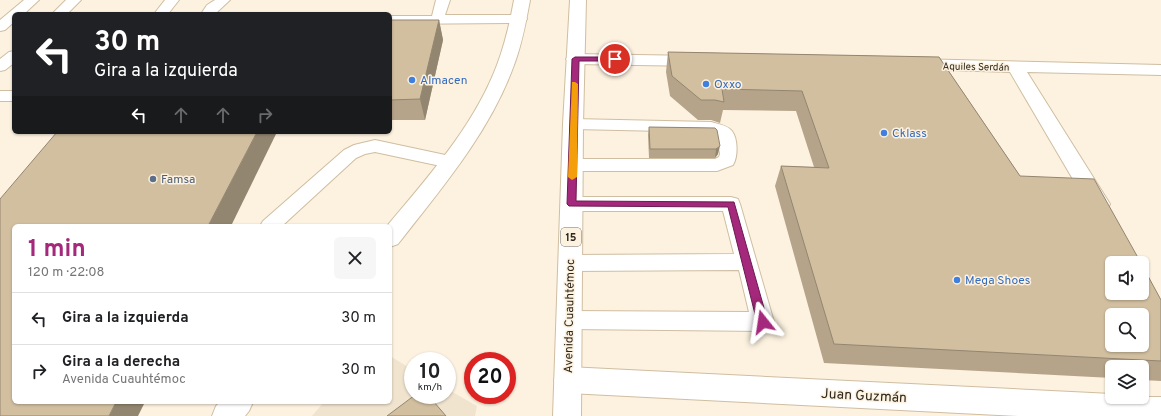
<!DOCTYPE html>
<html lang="es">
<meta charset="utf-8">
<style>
body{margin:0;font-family:Overpass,sans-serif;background:#f6f6f6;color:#202124;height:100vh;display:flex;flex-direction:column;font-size:15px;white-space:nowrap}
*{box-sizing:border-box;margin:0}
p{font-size:13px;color:#757577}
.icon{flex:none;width:22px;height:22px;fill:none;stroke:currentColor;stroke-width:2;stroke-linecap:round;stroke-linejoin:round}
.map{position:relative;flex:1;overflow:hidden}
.side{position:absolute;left:12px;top:224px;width:380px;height:180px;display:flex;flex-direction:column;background:#fff;border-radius:6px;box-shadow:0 1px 3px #0004}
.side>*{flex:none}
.guide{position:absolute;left:12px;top:12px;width:380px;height:122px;border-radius:6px;box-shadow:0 1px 3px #0004;background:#202124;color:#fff;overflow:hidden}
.controls{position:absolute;left:1105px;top:256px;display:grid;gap:8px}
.controls a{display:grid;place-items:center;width:44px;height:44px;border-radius:6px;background:#fff;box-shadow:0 1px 3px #0004;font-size:20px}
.speed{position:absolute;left:404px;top:352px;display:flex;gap:8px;font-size:20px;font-weight:700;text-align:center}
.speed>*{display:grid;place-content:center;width:52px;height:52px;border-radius:50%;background:#fff;box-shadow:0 1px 3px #0004;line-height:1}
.speed small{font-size:10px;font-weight:400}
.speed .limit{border:6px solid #d22;background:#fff;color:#111}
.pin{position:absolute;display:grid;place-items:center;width:34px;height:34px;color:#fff;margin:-17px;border:2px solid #fff;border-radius:50%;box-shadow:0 1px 4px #0007}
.me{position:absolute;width:44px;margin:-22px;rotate:345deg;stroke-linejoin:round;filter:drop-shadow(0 0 3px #0008)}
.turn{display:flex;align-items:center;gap:14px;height:84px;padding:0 16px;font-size:18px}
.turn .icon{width:52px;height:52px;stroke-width:2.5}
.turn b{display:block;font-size:28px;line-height:34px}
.lanes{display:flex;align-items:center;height:38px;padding:0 16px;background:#0003;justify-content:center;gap:20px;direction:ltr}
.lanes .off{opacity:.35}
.round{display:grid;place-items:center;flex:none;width:42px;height:42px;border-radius:6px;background:#f6f6f6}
.overview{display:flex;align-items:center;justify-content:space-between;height:68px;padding:0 16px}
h1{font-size:24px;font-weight:700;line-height:30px;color:#a4287b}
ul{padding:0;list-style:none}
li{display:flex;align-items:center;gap:12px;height:52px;padding:0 16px;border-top:1px solid #e0e0e0}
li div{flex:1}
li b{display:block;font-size:15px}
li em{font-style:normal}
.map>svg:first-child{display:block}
.commercial{fill:#f0e4cf}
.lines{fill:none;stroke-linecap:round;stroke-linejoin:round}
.service-casing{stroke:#cfbea1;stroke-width:2}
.minor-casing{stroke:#cfbea1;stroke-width:2}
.trunk-casing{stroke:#cfbea1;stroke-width:2}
.service{fill:#fff;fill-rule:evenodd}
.minor{fill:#fff;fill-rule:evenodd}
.trunk{fill:#fff;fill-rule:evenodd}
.wall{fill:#b5a48a}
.shaded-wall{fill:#938670}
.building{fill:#d2bfa0;stroke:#938670;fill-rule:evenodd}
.route{fill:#a4287b;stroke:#6b1a50}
.slow{fill:#f59e0b}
.shop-dot{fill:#3f7fe0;stroke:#fdf2e0;stroke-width:1.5}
.service-dot{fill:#5c6f8a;stroke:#fdf2e0;stroke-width:1.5}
.labels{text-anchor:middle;stroke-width:3;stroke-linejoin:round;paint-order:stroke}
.far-street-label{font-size:10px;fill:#2e271c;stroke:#fdf2e0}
.shield{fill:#fdf2e0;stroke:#6c6457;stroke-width:1}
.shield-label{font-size:11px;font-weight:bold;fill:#2e271c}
.shop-label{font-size:12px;fill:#366cbe;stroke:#fdf2e0;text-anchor:start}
.service-label{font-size:12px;fill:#4e5e75;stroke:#fdf2e0;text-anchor:start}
.street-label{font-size:12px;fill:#2e271c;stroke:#fdf2e0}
.near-street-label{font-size:14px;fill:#2e271c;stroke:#fdf2e0}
</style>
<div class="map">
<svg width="1161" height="416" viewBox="0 0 1161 416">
<rect width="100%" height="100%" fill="#fdf2e0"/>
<polygon class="commercial" points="390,356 413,370 413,395 447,395 447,389 477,406 475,416 312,416 324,402 390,402"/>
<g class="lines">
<defs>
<g id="service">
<polygon points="24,0 39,0 24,14 14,14 14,22 5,30 0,31 0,20"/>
<polygon points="66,0 81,0 67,14 52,14"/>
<polygon points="165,0 179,0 168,14 154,14"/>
<polygon points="215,0 230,0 215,14 201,14 207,5"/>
<polygon points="436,0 450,0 445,15 520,15 525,16 527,19 525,22 520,23 390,24 390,16 432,16"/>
<polygon points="14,51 14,63 5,70 0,71 0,59 9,52"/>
<rect x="0" y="91" width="14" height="10"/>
<path d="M573,119L711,122C718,124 727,125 732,131C738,139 738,157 733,165L717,171H572L566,169L563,165L566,161L572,159H715L719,157L720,154L717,137L710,132L573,129L567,128L565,124L567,120Z"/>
<polygon points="375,140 450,156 456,158 459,162 456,166 450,168 375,152 365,154 356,158 282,226 260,226 263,221 344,150 354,145"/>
<polygon points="572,197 731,197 738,199 740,204 774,322 771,329 763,331 569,329 561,327 558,320 561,313 569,311 749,312 739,270 571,271 564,269 561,263 564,257 571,255 734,254 723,211 572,211 565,209 563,204 565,199"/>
</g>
<g id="minor">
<polygon points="575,54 698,56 704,57 707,61 704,65 698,66 575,64 569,63 566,59 569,55"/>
<polygon points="914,59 1161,65 1161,75 1027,72 1110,204 1107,210 1099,212 1091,210 1010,72 914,69 908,68 905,64 908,60"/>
<polygon points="568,367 1112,394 1112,397 1161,397 1161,416 1018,416 568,393 558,389 554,380 558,371"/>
</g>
<g id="trunk">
<path d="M514,0H530C526,22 522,44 514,65C490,132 441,189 398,244L390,247V226H387C428,177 474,126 497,65C505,44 510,22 514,0Z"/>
<polygon points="570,0 586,0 583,124 581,416 553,416 563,124"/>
<polygon points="220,402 253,402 249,411 245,416 212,416 216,406"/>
</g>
</defs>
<use href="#service" class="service-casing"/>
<use href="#minor" class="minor-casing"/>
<use href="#trunk" class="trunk-casing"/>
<use href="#service" class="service"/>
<use href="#minor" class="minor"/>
<use href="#trunk" class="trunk"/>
</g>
<g class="wall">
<polygon points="390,20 439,20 443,40 425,120 390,120"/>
<polygon points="668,52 939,57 1020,176 1161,300 1161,381 1142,380 1142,367 1112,367 1112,378 824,363 775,186 781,166 814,167 796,111 723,110 720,123 711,120 698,120 670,96 666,72"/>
<polygon points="649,127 715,128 718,154 715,158 649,158 648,135"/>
</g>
<g class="shaded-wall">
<polygon points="439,20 443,40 425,120 420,99"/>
<polygon points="257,132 277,132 231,226 208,226"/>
<polygon points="720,146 718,154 715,158 716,149"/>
<polygon points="116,402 145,402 138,416 109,416"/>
</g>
<g class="building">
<polygon points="390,20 439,20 420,99 390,100"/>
<path d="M668,52L939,57L1020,176L1094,179L1141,263H1112V293H1142V265L1161,300V361L834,344L781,166L829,168L802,91L722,89L724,102L715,100H701L672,76ZM1112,315H1142V345H1112Z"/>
<polygon points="649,127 715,128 717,130 720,146 716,149 650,149"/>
<polygon points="57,132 257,132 208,226 14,226 14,402 116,402 109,416 0,416 0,199"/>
<polygon points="415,395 428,395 446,416 387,416"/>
</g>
<polygon class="route" points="575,57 615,57 619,59 615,61 579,61 576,201 734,202 768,322 766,325 763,327 759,325 757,322 728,207 569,206 567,204 572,59"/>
<polygon class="slow" points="572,82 575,82 578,84 577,177 572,180 568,177"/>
<g class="shop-dot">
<circle cx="412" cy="80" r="4"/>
<circle cx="706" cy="84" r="4"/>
<circle cx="884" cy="133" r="4"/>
<circle cx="957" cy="280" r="4"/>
</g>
<circle class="service-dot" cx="153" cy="179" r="4"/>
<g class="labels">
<g class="far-street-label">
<text transform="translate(976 66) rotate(1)" y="4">Aquiles Serdán</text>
</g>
<rect class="shield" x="561" y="228" width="20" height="18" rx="3"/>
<g class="shield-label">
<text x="571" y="241">15</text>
</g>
<g class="shop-label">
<text x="420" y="84">Almacen</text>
<text x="714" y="88">Oxxo</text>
<text x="892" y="137">Cklass</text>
<text x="965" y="284">Mega Shoes</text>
</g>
<g class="service-label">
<text x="161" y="183">Famsa</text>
</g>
<g class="street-label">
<text transform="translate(569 316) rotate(-89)" y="4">Avenida Cuauhtémoc</text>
</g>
<g class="near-street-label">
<text transform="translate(864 395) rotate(3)" y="5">Juan Guzmán</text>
</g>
</g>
</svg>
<div class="controls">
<a><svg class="icon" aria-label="sound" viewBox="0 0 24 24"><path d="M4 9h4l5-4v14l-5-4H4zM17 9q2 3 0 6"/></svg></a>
<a><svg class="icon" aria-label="search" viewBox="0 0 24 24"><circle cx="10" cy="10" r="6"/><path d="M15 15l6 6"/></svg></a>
<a><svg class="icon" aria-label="layers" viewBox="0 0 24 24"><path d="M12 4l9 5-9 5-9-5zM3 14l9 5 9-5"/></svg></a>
</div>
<div class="speed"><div>10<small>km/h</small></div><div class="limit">20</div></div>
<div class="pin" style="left:615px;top:59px;background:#d93025"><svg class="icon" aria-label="arrive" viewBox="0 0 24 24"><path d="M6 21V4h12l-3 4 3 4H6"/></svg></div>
<svg class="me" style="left:763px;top:322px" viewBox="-20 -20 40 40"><path d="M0-17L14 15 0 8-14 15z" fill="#a4287b" stroke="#fff" stroke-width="4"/></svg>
<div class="guide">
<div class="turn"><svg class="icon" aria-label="left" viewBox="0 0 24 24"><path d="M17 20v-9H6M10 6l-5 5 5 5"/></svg><div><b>30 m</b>Gira a la izquierda</div></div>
<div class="lanes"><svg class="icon" aria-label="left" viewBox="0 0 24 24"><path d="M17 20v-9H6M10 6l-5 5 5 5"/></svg><svg class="icon off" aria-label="ahead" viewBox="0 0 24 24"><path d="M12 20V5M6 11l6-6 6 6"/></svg><svg class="icon off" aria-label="ahead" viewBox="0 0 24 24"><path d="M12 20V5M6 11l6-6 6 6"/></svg><svg class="icon off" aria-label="right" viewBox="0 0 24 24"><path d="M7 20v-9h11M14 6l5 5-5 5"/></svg></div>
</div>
<section class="side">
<div class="overview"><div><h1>1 min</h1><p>120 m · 22:08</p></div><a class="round"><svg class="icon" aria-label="close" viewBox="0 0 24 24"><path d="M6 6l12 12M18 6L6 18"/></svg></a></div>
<ul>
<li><svg class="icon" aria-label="left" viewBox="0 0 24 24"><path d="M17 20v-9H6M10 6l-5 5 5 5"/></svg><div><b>Gira a la izquierda</b></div><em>30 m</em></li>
<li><svg class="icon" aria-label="right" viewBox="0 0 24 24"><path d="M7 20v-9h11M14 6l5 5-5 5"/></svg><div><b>Gira a la derecha</b><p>Avenida Cuauhtémoc</p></div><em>30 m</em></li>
</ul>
</section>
</div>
